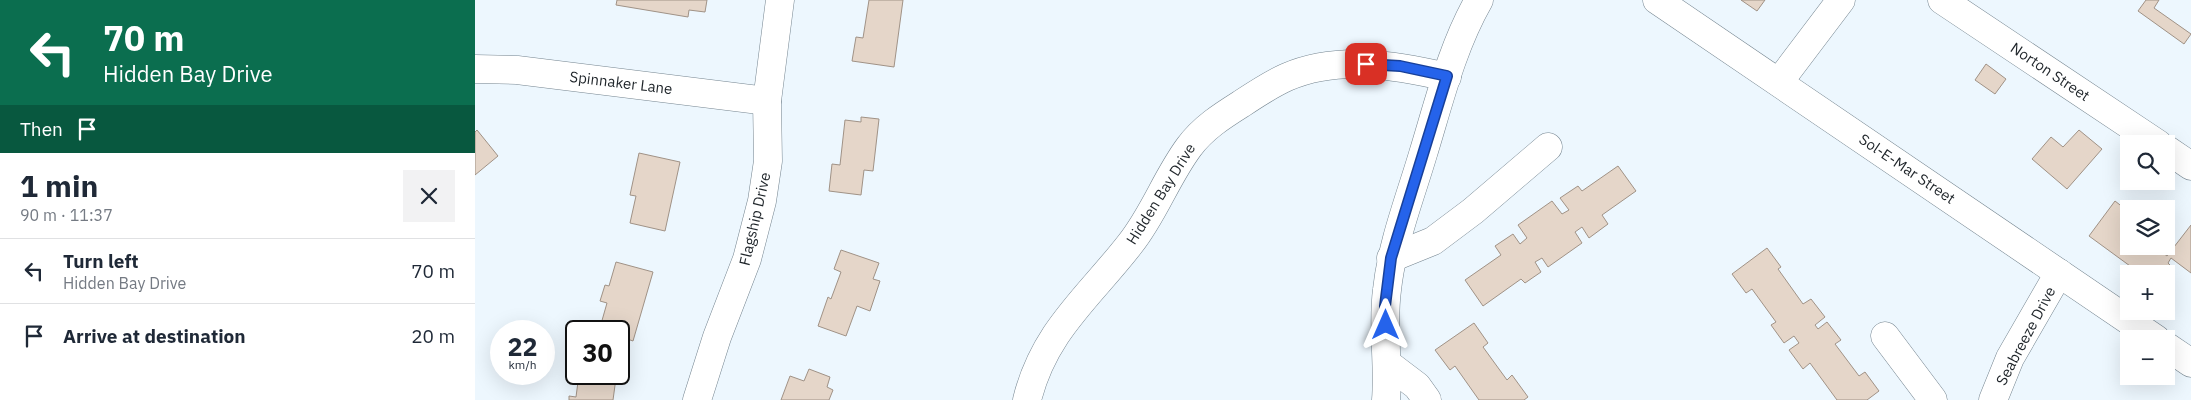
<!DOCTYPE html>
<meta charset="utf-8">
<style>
body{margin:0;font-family:"IBM Plex Sans",sans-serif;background:#f2f2f3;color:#1f2937;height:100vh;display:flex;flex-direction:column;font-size:19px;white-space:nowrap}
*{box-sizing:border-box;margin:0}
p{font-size:16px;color:#747a83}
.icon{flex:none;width:28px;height:28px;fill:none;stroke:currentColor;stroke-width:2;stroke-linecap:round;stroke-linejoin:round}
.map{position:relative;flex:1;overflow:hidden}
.drawer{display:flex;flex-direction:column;background:#fff;width:475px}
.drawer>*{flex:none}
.top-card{background:#0b6e4f;color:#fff;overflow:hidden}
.buttons{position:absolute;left:1645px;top:135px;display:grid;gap:10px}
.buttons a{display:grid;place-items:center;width:55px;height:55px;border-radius:0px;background:#fff;box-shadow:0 5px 20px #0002;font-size:25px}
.speed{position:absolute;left:15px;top:320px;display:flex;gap:10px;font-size:25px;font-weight:700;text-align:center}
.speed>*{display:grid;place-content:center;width:65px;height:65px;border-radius:50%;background:#fff;box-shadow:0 5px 20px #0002;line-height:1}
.speed small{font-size:12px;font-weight:400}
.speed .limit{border:2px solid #111;border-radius:8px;background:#fff;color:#111}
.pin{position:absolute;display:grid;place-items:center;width:42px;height:42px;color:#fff;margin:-21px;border-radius:10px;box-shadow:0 2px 8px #0006}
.me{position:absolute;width:55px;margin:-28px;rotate:0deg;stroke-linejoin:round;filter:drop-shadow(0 0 4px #0008)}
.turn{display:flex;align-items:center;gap:18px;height:105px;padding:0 20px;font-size:22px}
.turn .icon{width:65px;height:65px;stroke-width:2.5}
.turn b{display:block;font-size:35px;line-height:42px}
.then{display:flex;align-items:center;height:48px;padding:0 20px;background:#0003;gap:10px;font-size:19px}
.round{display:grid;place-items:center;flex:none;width:52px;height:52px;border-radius:0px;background:#f2f2f3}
.summary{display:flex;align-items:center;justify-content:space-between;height:85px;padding:0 20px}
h1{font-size:30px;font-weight:700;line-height:38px}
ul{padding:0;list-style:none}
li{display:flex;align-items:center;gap:15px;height:65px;padding:0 20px;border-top:1px solid #e0e1e3}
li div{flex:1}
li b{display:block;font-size:19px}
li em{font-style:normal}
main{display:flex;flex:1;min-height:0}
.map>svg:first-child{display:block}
.building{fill:#e5d6c9;stroke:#a09286}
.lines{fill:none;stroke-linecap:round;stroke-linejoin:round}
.minor-casing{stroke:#758590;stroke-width:29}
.minor{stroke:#fff;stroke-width:28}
.route-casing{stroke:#184099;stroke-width:12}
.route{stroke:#2563eb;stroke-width:9}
.labels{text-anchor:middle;stroke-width:4.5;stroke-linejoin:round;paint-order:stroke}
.street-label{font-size:15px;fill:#1e2429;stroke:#fff}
</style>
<main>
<section class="drawer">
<div class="top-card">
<div class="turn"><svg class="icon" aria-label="left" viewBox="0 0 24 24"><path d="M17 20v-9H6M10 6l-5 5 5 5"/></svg><div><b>70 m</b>Hidden Bay Drive</div></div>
<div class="then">Then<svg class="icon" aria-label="arrive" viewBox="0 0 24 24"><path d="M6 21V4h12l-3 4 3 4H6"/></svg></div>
</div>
<div class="summary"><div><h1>1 min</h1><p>90 m · 11:37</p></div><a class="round"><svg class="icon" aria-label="close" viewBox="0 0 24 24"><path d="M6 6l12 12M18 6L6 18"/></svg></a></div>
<ul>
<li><svg class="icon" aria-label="left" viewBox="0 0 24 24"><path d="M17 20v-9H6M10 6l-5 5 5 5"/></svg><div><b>Turn left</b><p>Hidden Bay Drive</p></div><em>70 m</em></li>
<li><svg class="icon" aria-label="arrive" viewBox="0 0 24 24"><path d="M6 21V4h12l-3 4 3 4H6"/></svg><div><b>Arrive at destination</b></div><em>20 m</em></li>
</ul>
</section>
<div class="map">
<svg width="1716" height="400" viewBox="0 0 1716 400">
<rect width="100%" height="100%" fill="#edf7fe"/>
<g class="building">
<polygon points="142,0 232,0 230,12 214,10 213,17 141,5"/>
<polygon points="394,0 428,0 419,67 377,61 381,37 388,38"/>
<polygon points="1266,0 1290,0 1282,11"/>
<polygon points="1671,0 1684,0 1679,8 1716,34 1709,44 1663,11"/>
<polygon points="1511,64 1531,79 1520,94 1500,80"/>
<polygon points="386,117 404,119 398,171 389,170 386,195 354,191 357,164 365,165 370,120 386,122"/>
<polygon points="2,130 23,156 0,175 0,132"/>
<polygon points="1604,130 1627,149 1592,189 1557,159 1576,137 1588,147"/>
<polygon points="164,153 205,162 190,231 155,223 161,196 155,195"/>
<polygon points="1143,166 1161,191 1127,215 1133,224 1114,238 1107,227 1100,232 1107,243 1073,267 1067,258 1060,262 1066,272 1050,283 1046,279 1008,306 990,280 1026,255 1020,246 1038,234 1045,244 1052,238 1043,225 1077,201 1087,214 1094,210 1085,198 1103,186 1107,191"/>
<polygon points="1640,201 1654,212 1654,246 1679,246 1692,256 1716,225 1716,273 1696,258 1693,263 1697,267 1691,275 1682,274 1676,269 1672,274 1666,274 1614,236"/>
<polygon points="1292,248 1306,267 1303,269 1328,304 1336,299 1350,317 1340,325 1343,329 1352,322 1366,340 1360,344 1384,376 1390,372 1404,391 1392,400 1362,400 1335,363 1328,369 1314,350 1324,343 1319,336 1309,343 1296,325 1301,322 1277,289 1271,293 1257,274"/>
<polygon points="366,250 404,263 398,279 405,281 395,311 382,306 371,336 343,326 353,297 356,299 366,272 359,269"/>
<polygon points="141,262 178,272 158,341 144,336 144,331 124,331 132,303 125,301 130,285 134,286"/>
<polygon points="999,323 1013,343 1008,347 1032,380 1037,375 1053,397 1049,400 1004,400 980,366 975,370 960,350"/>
<polygon points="334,369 355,377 352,387 358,390 354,400 306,400 315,376 329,381"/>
<polygon points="104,374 141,378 138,400 94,400 94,396 101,397"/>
</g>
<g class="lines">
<defs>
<g id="minor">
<polyline points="1182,0 1681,339"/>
<polyline points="1467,0 1683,144"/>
<polyline points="0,69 42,70 292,101"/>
<polyline points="1304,82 1366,0"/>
<polyline points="1691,149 1716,166"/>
<polyline points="916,258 958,241 998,211 1073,147"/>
<polyline points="1410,336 1458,400"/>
<polyline points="1691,346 1716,363"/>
<polyline points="913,364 942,386 952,400"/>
<polyline points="222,400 242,337 272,259 287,201 293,161 292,101 305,0"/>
<path d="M552,400C569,331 614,297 655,244C679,214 691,178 714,147C728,128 747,116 766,104C781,94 796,84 812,77C863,55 920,65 972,77"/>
<path d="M911,400C914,363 907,326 912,290C917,243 935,198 948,154C964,102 977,47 1004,0"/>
<polyline points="1518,400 1535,358 1584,273"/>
</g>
</defs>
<use href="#minor" class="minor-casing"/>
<use href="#minor" class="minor"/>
</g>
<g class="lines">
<defs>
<polyline id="route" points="891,64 925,66 972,76 916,258 910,306 911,325"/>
</defs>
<use href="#route" class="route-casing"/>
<use href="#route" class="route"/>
</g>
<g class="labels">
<g class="street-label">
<text transform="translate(1575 72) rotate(34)" y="5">Norton Street</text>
<text transform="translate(146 83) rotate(7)" y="5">Spinnaker Lane</text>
<text transform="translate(1432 169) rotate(34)" y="5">Sol-E-Mar Street</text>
<text transform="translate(686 194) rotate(-58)" y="5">Hidden Bay Drive</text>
<text transform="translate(280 219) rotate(-77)" y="5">Flagship Drive</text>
<text transform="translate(1551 336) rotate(-62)" y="5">Seabreeze Drive</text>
</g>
</g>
</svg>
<div class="buttons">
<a><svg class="icon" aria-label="search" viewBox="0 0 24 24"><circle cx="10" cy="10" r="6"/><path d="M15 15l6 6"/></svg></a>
<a><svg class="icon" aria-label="layers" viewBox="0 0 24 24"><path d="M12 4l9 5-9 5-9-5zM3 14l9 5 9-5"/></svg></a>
<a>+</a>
<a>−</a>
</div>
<div class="speed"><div>22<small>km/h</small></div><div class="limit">30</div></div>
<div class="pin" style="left:891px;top:64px;background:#d93025"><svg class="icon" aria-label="arrive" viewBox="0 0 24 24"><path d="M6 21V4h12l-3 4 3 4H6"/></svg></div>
<svg class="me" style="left:911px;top:325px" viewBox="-20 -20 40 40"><path d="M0-17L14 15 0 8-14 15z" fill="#2563eb" stroke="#fff" stroke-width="4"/></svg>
</div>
</main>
